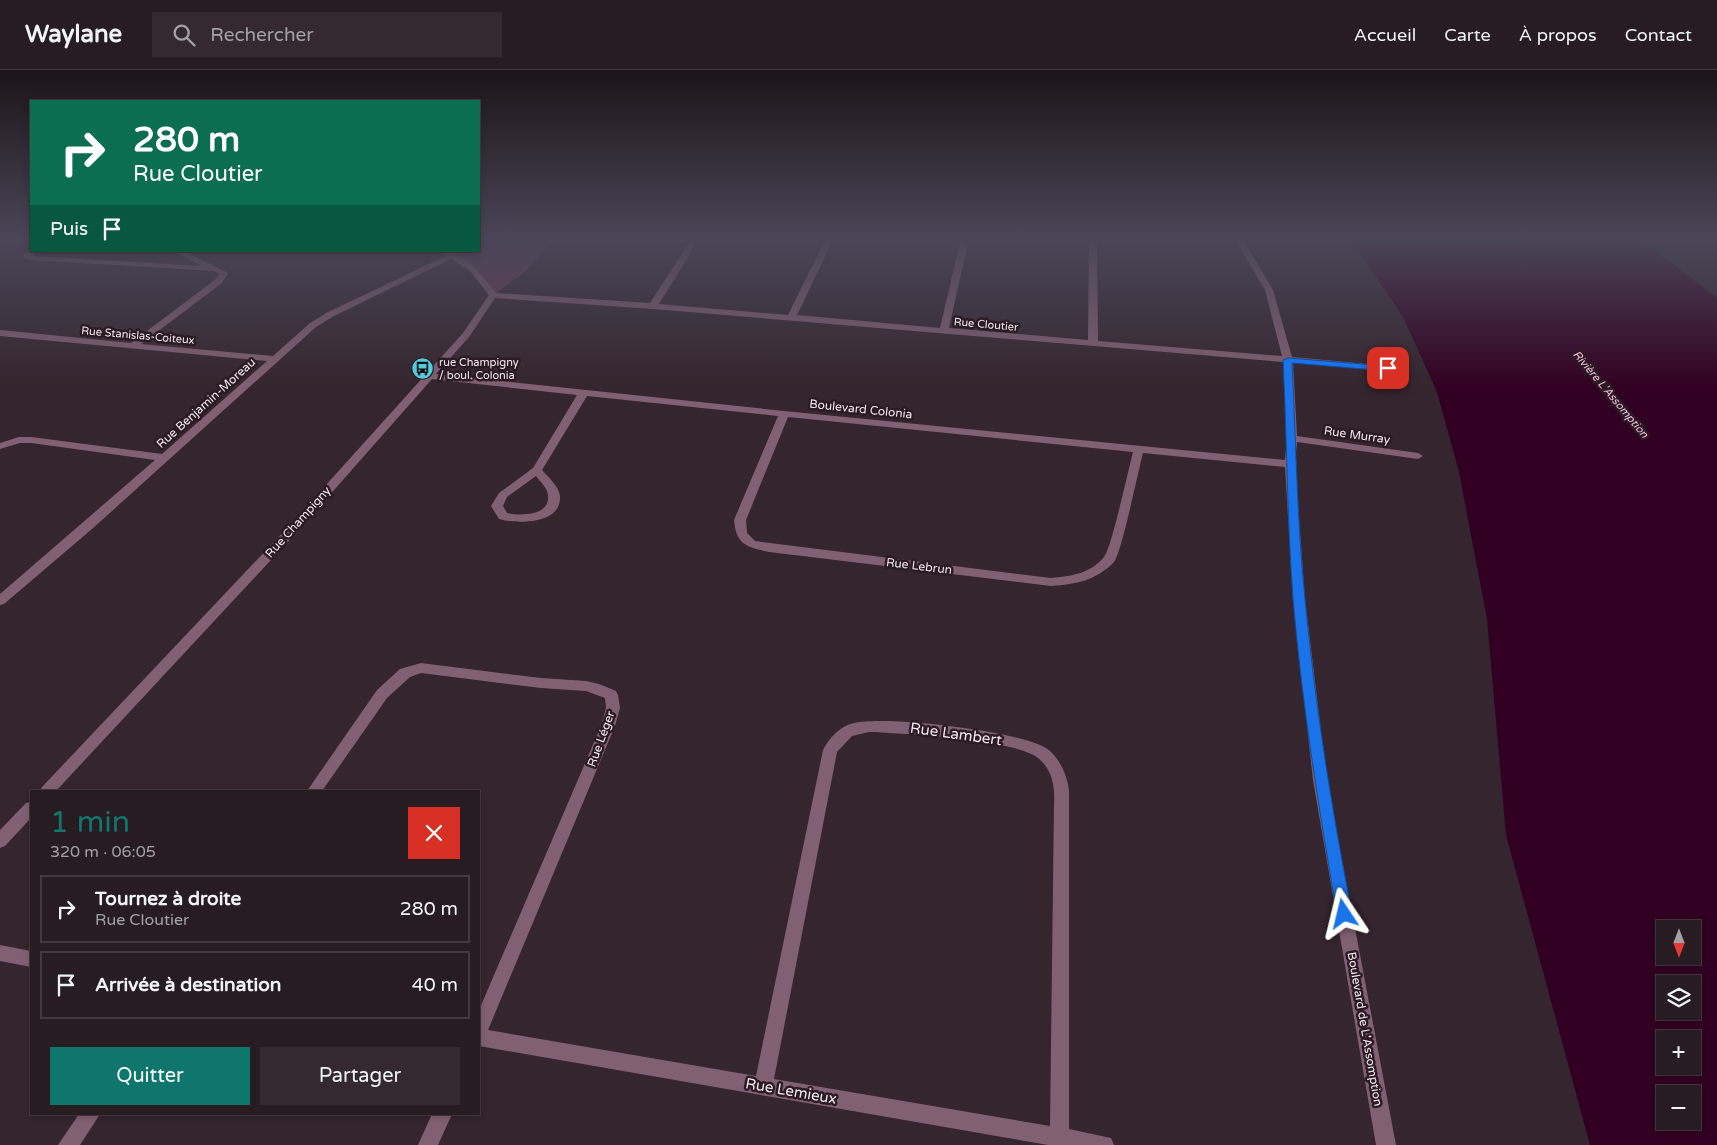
<!DOCTYPE html>
<html lang="fr">
<meta charset="utf-8">
<style>
body{margin:0;font-family:"Varela Round",sans-serif;background:#33292f;color:#f1f3f6;height:100vh;display:flex;flex-direction:column;font-size:19px;white-space:nowrap}
*{box-sizing:border-box;margin:0}
p{font-size:16px;color:#a4a1a5}
.icon{flex:none;width:28px;height:28px;fill:none;stroke:currentColor;stroke-width:2;stroke-linecap:round;stroke-linejoin:round}
.map{position:relative;flex:1;overflow:hidden}
.side{position:absolute;left:30px;top:720px;width:450px;height:325px;display:flex;flex-direction:column;background:#271c22;border-radius:0px;box-shadow:0 2px 8px #0003,0 0 0 1px #433a40}
.side>*{flex:none}
.banner{position:absolute;left:30px;top:30px;width:450px;height:152px;border-radius:0px;box-shadow:0 2px 8px #0003,0 0 0 1px #433a40;background:#0b6e4f;color:#fff;overflow:hidden}
.needle{width:32px;rotate:180deg}
.fabs{position:absolute;left:1656px;top:850px;display:grid;gap:10px}
.fabs a{display:grid;place-items:center;width:45px;height:45px;border-radius:0px;background:#271c22;box-shadow:0 2px 8px #0003,0 0 0 1px #433a40;font-size:25px}
.pin{position:absolute;display:grid;place-items:center;width:42px;height:42px;color:#fff;margin:-21px;border-radius:10px;box-shadow:0 2px 8px #0006}
.me{position:absolute;width:55px;margin:-28px;rotate:350deg;stroke-linejoin:round;filter:drop-shadow(0 0 4px #0008)}
.turn{display:flex;align-items:center;gap:18px;height:105px;padding:0 20px;font-size:22px}
.turn .icon{width:65px;height:65px;stroke-width:2.5}
.turn b{display:block;font-size:35px;line-height:42px}
.then{display:flex;align-items:center;height:48px;padding:0 20px;background:#0003;gap:10px;font-size:19px}
.round{display:grid;place-items:center;flex:none;width:52px;height:52px;border-radius:0px;background:#33292f}
.headline{display:flex;align-items:center;justify-content:space-between;height:85px;padding:0 20px}
h1{font-size:30px;font-weight:600;line-height:38px;color:#0f766e}
.button{display:flex;gap:10px;margin-top:auto;padding:10px 20px}
.button a{flex:1;height:58px;border-radius:0px;background:#0f766e;color:#fff;font-size:20px;font-weight:600;line-height:58px;text-align:center}
.button a+a{background:#33292f;color:#f1f3f6}
ul{padding:0;list-style:none}
li{display:flex;align-items:center;gap:15px;height:68px;margin:0 10px 8px;padding:0 10px;border:2px solid #433a40;border-radius:0px}
li div{flex:1}
li b{display:block;font-size:19px}
li em{font-style:normal}
header{display:flex;align-items:center;gap:30px;box-sizing:border-box;height:70px;padding:0 25px;background:#271c22;border-bottom:1px solid #433a40}
header strong{font-size:24px}
nav{display:flex;gap:28px;margin-inline-start:auto;font-size:18px}
.search{width:350px;height:45px;background:#33292f;display:flex;align-items:center;gap:12px;box-sizing:border-box;padding:0 18px;border-radius:0px;color:#a4a1a5;font-size:19px}
.map>svg:first-child{display:block}
.green{fill:#6c3a58}
.water{fill:#320022;fill-rule:evenodd}
.lines{fill:none;stroke-linecap:round;stroke-linejoin:round}
.minor{fill:#826073;fill-rule:evenodd}
.route{fill:#1a73e8;stroke:#114b97}
.labels{text-anchor:middle;stroke-width:5;stroke-linejoin:round;paint-order:stroke}
.far-street-label{font-size:11px;fill:#f3e8ee;stroke:#2a1b24}
.far-poi-label{font-size:11px;fill:#f3e8ee;stroke:#2a1b24;text-anchor:start}
.far-water-label{font-size:11px;font-style:italic;fill:#fcbce0;stroke:#2a1b24}
.street-label{font-size:12px;fill:#f3e8ee;stroke:#2a1b24}
.near-street-label{font-size:15px;fill:#f3e8ee;stroke:#2a1b24}
</style>
<header>
<strong>Waylane</strong>
<div class="search"><svg class="icon" aria-label="search" viewBox="0 0 24 24"><circle cx="10" cy="10" r="6"/><path d="M15 15l6 6"/></svg>Rechercher</div>
<nav><a>Accueil</a><a>Carte</a><a>À propos</a><a>Contact</a></nav>
</header>
<div class="map">
<svg width="1717" height="1075" viewBox="0 0 1717 1075">
<rect width="100%" height="100%" fill="#34252e"/>
<polygon class="green" points="479,168 555,168 526,201 493,225 473,199 443,181 479,181"/>
<path class="water" d="M1346,168H1633L1656,181L1717,228V1075H1590L1506,765L1487,549L1459,402L1437,322L1404,249L1356,177ZM1665,859H1692V886H1665ZM1665,914H1692V941H1665ZM1665,969H1692V996H1665ZM1665,1024H1692V1051H1665Z"/>
<g class="lines">
<g class="minor">
<path d="M650,168H700L659,234L788,245L826,168H834L797,245L940,258L961,168H969L949,258L1088,270L1089,168H1097L1098,271L1282,286L1265,220L1234,168H1242L1273,220L1292,287L1391,296L1393,298L1388,301L1293,293L1297,366L1418,383L1423,386L1418,389L1297,372L1295,394L1305,529L1327,710L1396,1075H1376L1313,710L1293,529L1285,397L1143,383C1139,398 1121,485 1114,492C1095,511 1077,514 1051,516L769,482C747,477 736,475 734,450L778,346L587,326L542,400C548,407 559,416 560,426C562,455 516,454 499,449L491,436L499,423L533,398L577,325L432,309L297,462L56,721H40L42,717L289,456L463,263L489,225L470,201L451,189L334,246L316,257L92,459L4,534L0,535V524L155,390L31,373H20L0,379V373L19,367H31L162,384L267,291L0,266V260L131,273L216,209L219,204L214,201L31,190L24,188V184L31,180L39,181L33,186L202,196L173,181H184L228,203L222,213L141,274L273,286L310,253L328,242L446,186L439,181C465,181 481,204 496,223L650,233L689,173L654,170ZM495,228L653,239L1283,292L1287,368L1285,390L784,341L436,304L469,267ZM788,347L1133,382C1129,397 1111,480 1104,487C1090,504 1071,506 1051,508L755,471L747,463L746,450ZM536,406C540,412 548,418 548,426C550,446 520,446 507,443L503,436L507,427Z"/>
<path d="M421,593L541,608L586,611L599,614L616,621L618,625L620,638L615,656L488,960L756,1006L823,680C829,668 840,656 854,653C885,645 1019,661 1046,678C1059,686 1068,707 1069,721V1059L1111,1068L1114,1075H1048L479,976V940L601,656L606,638L605,628L586,621L541,618L421,603L410,607L387,628L322,721H307L377,620L400,599ZM869,662C901,663 1017,670 1038,688C1052,699 1055,716 1054,733L1050,1056L774,1009L837,682L852,666Z"/>
<polygon points="31,732 31,748 5,776 0,778 0,760 26,733"/>
<polygon points="0,875 31,881 31,897 0,891"/>
<polygon points="79,1044 100,1044 80,1075 58,1075"/>
<polygon points="432,1044 452,1044 438,1075 418,1075"/>
</g>
</g>
<linearGradient id="sky" x2="0" y2="1"><stop stop-color="#1d1419"/><stop offset="0.53" stop-color="#4a4657"/><stop offset="1" stop-color="#4a4657" stop-opacity="0"/></linearGradient>
<rect width="1717" height="318" fill="url(#sky)"/>
<path class="route" d="M1288,288L1388,296L1392,298L1388,301L1292,293C1296,372 1297,450 1305,529C1315,635 1332,740 1352,844L1350,849L1344,851L1339,849L1337,844C1319,740 1302,635 1293,529C1287,450 1287,370 1283,290Z"/>
<defs>
<symbol id="bus-disc" viewBox="-11 -11 22 22"><circle r="9.5" fill="#54cadd" stroke="#2a1b24"/><path d="M-5-6H5V4H4V6H2V4H-2V6H-4V4H-5ZM-3.5-4V0h7V-4ZM-3.5 1.2v1.5H-2V1.2ZM2 1.2v1.5H3.5V1.2Z" fill="#111"/></symbol>
</defs>
<g fill-rule="evenodd">
<use href="#bus-disc" x="410" y="286" width="25" height="25"/>
</g>
<g class="labels">
<g class="far-street-label">
<text transform="translate(986 254) rotate(5)" y="4">Rue Cloutier</text>
<text transform="translate(138 265) rotate(5)" y="4">Rue Stanislas-Coiteux</text>
</g>
<g class="far-poi-label">
<text x="439" y="296">rue Champigny<tspan x="439" dy="13">/ boul. Colonia</tspan></text>
</g>
<g class="far-water-label">
<text transform="translate(1611 324) rotate(50)" y="4">Rivière L'Assomption</text>
</g>
<g class="street-label">
<text transform="translate(206 333) rotate(-42)" y="4">Rue Benjamin-Moreau</text>
<text transform="translate(861 339) rotate(6)" y="4">Boulevard Colonia</text>
<text transform="translate(1357 365) rotate(8)" y="4">Rue Murray</text>
<text transform="translate(298 452) rotate(-48)" y="4">Rue Champigny</text>
<text transform="translate(919 496) rotate(7)" y="4">Rue Lebrun</text>
<text transform="translate(601 669) rotate(-70)" y="4">Rue Léger</text>
<text transform="translate(1365 959) rotate(80)" y="4">Boulevard de L'Assomption</text>
</g>
<g class="near-street-label">
<text transform="translate(956 664) rotate(8)" y="5">Rue Lambert</text>
<text transform="translate(791 1021) rotate(10)" y="5">Rue Lemieux</text>
</g>
</g>
</svg>
<div class="fabs">
<a><svg class="needle" viewBox="-14 -14 28 28"><path d="M0-13l5 13h-10z" fill="#e53935"/><path d="M0 13l5-13h-10z" fill="#a4a1a5"/></svg></a>
<a><svg class="icon" aria-label="layers" viewBox="0 0 24 24"><path d="M12 4l9 5-9 5-9-5zM3 14l9 5 9-5"/></svg></a>
<a>+</a>
<a>−</a>
</div>
<div class="pin" style="left:1388px;top:298px;background:#d93025"><svg class="icon" aria-label="arrive" viewBox="0 0 24 24"><path d="M6 21V4h12l-3 4 3 4H6"/></svg></div>
<svg class="me" style="left:1344px;top:844px" viewBox="-20 -20 40 40"><path d="M0-17L14 15 0 8-14 15z" fill="#1a73e8" stroke="#fff" stroke-width="4"/></svg>
<div class="banner">
<div class="turn"><svg class="icon" aria-label="right" viewBox="0 0 24 24"><path d="M7 20v-9h11M14 6l5 5-5 5"/></svg><div><b>280 m</b>Rue Cloutier</div></div>
<div class="then">Puis<svg class="icon" aria-label="arrive" viewBox="0 0 24 24"><path d="M6 21V4h12l-3 4 3 4H6"/></svg></div>
</div>
<section class="side">
<div class="headline"><div><h1>1 min</h1><p>320 m · 06:05</p></div><a class="round" style="background:#d93025;color:#fff"><svg class="icon" aria-label="close" viewBox="0 0 24 24"><path d="M6 6l12 12M18 6L6 18"/></svg></a></div>
<ul>
<li><svg class="icon" aria-label="right" viewBox="0 0 24 24"><path d="M7 20v-9h11M14 6l5 5-5 5"/></svg><div><b>Tournez à droite</b><p>Rue Cloutier</p></div><em>280 m</em></li>
<li><svg class="icon" aria-label="arrive" viewBox="0 0 24 24"><path d="M6 21V4h12l-3 4 3 4H6"/></svg><div><b>Arrivée à destination</b></div><em>40 m</em></li>
</ul>
<div class="button"><a>Quitter</a><a>Partager</a></div>
</section>
</div>
